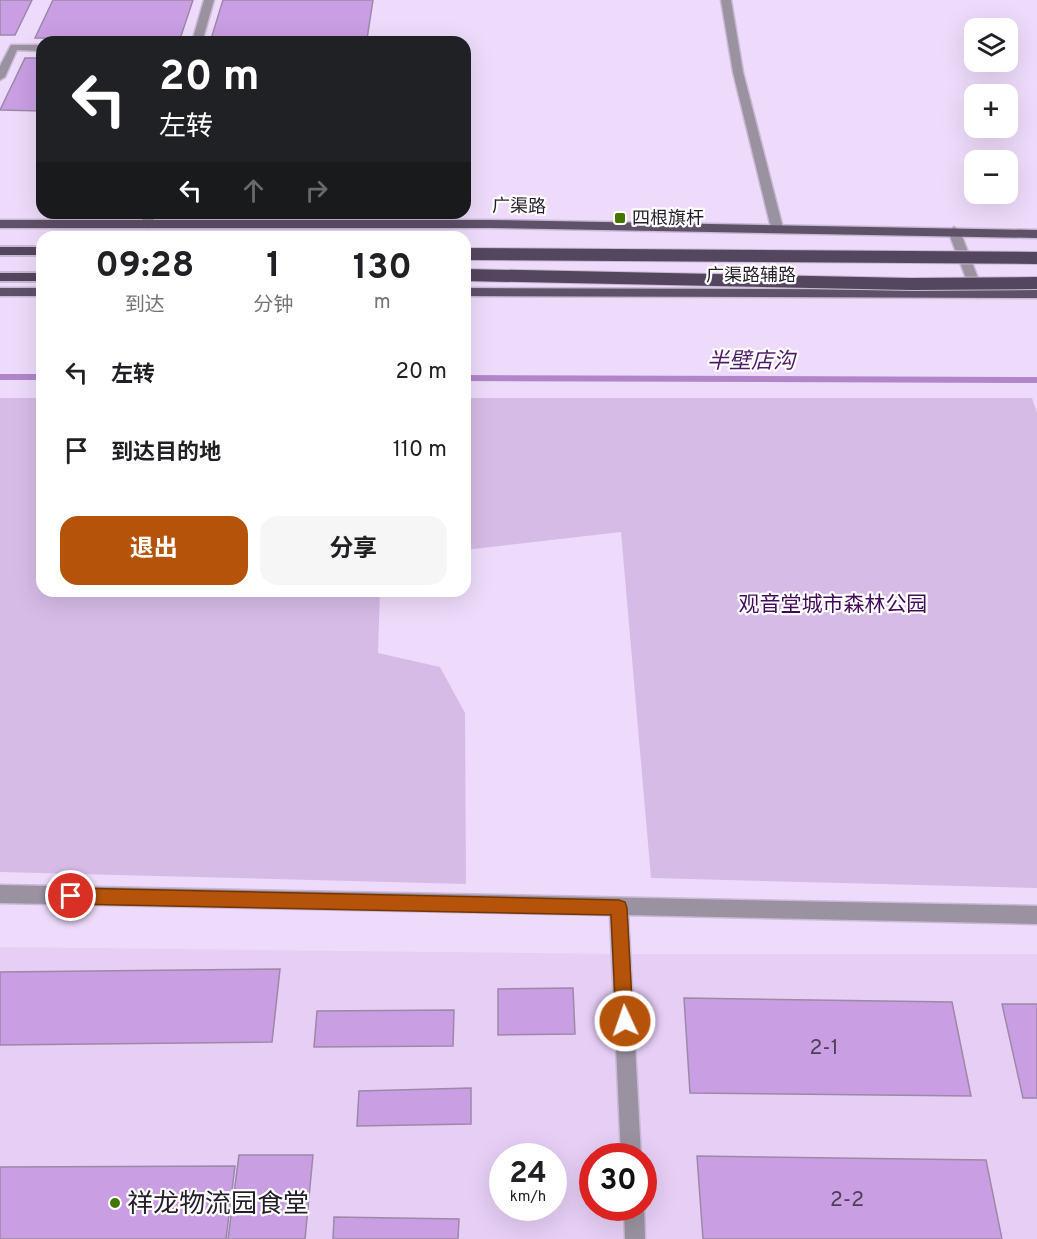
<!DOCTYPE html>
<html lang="zh">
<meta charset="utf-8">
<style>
body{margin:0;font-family:Overpass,"Noto Sans SC",sans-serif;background:#f6f6f6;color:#202124;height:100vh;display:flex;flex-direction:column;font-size:22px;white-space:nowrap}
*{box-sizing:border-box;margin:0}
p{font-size:20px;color:#757577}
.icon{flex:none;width:33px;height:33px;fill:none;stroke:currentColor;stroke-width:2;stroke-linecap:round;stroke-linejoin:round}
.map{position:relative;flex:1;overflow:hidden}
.side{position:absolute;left:36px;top:231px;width:435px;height:366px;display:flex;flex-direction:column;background:#fff;border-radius:18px;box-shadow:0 6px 24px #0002}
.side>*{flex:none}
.hud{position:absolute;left:36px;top:36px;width:435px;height:183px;border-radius:18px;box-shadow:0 6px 24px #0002;background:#202124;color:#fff;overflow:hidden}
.fabs{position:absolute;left:964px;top:18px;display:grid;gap:12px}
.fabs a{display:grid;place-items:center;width:54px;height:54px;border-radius:12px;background:#fff;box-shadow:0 6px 24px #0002;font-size:30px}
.speed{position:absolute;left:489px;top:1143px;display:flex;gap:12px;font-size:30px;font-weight:700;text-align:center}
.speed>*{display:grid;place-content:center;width:78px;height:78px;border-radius:50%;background:#fff;box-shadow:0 6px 24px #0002;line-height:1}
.speed small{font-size:15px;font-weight:400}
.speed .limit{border:9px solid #d22;background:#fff;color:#111}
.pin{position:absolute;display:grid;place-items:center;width:51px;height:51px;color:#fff;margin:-26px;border:3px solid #fff;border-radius:50%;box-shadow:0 2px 6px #0007}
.me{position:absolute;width:66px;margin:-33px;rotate:357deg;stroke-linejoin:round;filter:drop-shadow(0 0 4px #0008)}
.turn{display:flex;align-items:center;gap:21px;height:126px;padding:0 24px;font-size:27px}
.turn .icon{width:78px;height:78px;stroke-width:2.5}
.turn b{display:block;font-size:42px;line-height:51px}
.lanes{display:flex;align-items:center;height:57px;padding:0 24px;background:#0003;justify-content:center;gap:30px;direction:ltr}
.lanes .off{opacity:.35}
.eta{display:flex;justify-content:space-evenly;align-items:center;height:102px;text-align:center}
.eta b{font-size:36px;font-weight:700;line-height:42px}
.action{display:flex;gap:12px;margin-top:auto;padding:12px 24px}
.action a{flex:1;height:69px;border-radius:18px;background:#b45309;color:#fff;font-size:24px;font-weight:700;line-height:69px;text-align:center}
.action a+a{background:#f6f6f6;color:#202124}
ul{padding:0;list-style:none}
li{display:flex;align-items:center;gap:18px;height:78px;padding:0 24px}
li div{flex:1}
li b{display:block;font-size:22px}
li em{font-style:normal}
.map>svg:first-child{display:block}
.built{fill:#e6cef5;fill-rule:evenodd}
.green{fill:#d6bbe6}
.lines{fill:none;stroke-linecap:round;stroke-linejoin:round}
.stream{fill:#b086c9;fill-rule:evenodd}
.building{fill:#c99ee3;stroke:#9b89a6;stroke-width:1.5}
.minor-casing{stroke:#cab9d5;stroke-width:3}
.tertiary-casing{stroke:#cab9d5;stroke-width:3}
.primary-casing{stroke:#cab9d5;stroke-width:3}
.trunk-casing{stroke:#cab9d5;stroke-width:4}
.minor{fill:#9a92a0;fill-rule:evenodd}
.tertiary{fill:#9a92a0;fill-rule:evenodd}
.primary{fill:#5f5168;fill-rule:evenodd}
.trunk{fill:#54465e;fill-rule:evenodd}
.trunk-bridge-casing{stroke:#cab9d5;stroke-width:14;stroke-linecap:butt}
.trunk-bridge{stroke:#54465e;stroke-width:12}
.route{fill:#b45309;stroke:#753606;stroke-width:1.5}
.poi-dot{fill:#447600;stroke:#fff;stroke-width:2}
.labels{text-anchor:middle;stroke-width:4.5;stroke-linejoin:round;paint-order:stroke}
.far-street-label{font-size:18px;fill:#251e2a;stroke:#fff}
.far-poi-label{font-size:18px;fill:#251e2a;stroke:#fff;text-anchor:start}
.park-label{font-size:21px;fill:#440b5d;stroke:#fff}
.near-number-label{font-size:21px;fill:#4e3e58}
.water-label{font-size:22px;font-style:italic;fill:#501a6a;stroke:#fff}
.near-poi-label{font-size:26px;fill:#251e2a;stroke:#fff;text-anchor:start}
</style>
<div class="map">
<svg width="1037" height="1239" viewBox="0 0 1037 1239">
<rect width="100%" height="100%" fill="#eedbfb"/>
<path class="built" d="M0,947L613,954H1037V1239H0ZM502,1156H554V1208H502ZM592,1156H644V1208H592Z"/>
<g class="green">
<polygon points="0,398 42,398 42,591 380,591 378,653 440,667 465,713 466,884 0,872"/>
<polygon points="465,398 1032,398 1037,413 1037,888 651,878 621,532 465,550"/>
</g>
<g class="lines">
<g class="stream">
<rect x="0" y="374" width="42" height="6"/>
<polygon points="465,375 1037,377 1037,383 465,381"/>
</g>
</g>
<g class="building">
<polygon points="0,0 32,0 15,35 0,35"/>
<polygon points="53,0 193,0 180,39 35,38"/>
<polygon points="223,0 373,0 367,39 211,39"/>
<polygon points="25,58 42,58 42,111 0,110"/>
<polygon points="280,969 272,1042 0,1045 0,972"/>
<polygon points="573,988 575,1034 498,1035 498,989"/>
<polygon points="684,998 952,1002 971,1096 690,1093"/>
<polygon points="1002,1004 1037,1004 1037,1098 1023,1098"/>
<polygon points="454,1010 453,1046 314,1047 317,1011"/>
<polygon points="471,1088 471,1124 357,1126 359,1091"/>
<polygon points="239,1155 313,1155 305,1239 228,1239"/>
<polygon points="697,1156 986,1160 1002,1239 703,1239"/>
<polygon points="235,1166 226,1239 0,1239 0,1167"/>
<polygon points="334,1217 459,1219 458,1239 333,1239"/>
</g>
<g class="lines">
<defs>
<g id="minor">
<polygon points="204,0 214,0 202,42 192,42"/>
<polygon points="721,0 731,0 743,72 783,228 777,232 771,228 733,72"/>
<polygon points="11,45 42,45 42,51 17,50 5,77 0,80 0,66"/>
<polygon points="144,213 156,213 151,227 147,228 141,224"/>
<polygon points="0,885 1037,906 1037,924 628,915 641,1156 621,1156 610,915 0,903"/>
<polygon points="644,1206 645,1239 625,1239 624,1208"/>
</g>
<polygon id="tertiary" points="954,227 960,231 984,294 982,297 978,298 972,294 948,231"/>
<g id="primary">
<polygon points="0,220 490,220 1037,230 1037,238 490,228 0,228"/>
<rect x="0" y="288" width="42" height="8"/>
<polygon points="465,288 1037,290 1037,298 465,296"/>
</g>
<g id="trunk">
<rect x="0" y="247" width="42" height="8"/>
<rect x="0" y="273" width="42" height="8"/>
</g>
</defs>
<use href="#minor" class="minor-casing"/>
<use href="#tertiary" class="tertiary-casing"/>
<use href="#primary" class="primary-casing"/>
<use href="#trunk" class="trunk-casing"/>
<use href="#minor" class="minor"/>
<use href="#tertiary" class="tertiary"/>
<use href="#primary" class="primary"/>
<use href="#trunk" class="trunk"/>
<defs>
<g id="trunk-bridge">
<polyline points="465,254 1037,258"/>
<polyline points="465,275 911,284 1037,283"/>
</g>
</defs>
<use href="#trunk-bridge" class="trunk-bridge-casing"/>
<use href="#trunk-bridge" class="trunk-bridge"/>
</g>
<polygon class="route" points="71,888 619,900 625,902 627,908 633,1021 631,1027 625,1029 619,1027 616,1021 611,915 71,904 66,901 63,896 66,890"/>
<g class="poi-dot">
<rect x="614" y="212" width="12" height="12" rx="3"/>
<circle cx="115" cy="1203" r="6"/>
</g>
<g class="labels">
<g class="far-street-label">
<text transform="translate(519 206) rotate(1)" y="6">广渠路</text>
<text x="751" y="281">广渠路辅路</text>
</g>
<g class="far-poi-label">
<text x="632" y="224">四根旗杆</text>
</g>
<g class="park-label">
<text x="833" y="611">观音堂城市森林公园</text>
</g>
<g class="near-number-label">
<text x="824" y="1054">2-1</text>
<text x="847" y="1206">2-2</text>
</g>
<g class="water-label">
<text x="751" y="368">半壁店沟</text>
</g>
<g class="near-poi-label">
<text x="127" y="1212">祥龙物流园食堂</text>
</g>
</g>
</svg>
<div class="fabs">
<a><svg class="icon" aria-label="layers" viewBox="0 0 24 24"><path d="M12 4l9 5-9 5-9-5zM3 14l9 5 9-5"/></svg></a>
<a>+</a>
<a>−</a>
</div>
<div class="speed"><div>24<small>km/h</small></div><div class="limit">30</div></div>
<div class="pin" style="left:71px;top:896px;background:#d93025"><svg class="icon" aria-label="arrive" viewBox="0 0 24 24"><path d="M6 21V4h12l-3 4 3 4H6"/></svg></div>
<svg class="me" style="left:625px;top:1021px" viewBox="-20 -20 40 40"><circle r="17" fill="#b45309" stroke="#fff" stroke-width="3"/><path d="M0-11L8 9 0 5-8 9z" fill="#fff"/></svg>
<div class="hud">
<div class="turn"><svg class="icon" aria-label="left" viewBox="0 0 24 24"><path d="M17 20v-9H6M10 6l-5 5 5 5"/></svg><div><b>20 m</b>左转</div></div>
<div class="lanes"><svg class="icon" aria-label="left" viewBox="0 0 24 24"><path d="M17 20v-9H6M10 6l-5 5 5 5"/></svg><svg class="icon off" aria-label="ahead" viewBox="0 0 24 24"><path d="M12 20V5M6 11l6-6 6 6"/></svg><svg class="icon off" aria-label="right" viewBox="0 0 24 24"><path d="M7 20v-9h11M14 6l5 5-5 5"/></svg></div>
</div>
<section class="side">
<div class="eta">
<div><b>09:28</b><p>到达</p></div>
<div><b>1</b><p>分钟</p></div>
<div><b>130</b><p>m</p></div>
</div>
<ul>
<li><svg class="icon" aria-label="left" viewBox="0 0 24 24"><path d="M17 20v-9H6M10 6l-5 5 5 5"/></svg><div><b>左转</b></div><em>20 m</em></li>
<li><svg class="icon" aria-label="arrive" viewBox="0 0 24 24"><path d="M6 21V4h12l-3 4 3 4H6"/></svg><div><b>到达目的地</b></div><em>110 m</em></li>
</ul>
<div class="action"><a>退出</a><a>分享</a></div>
</section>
</div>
